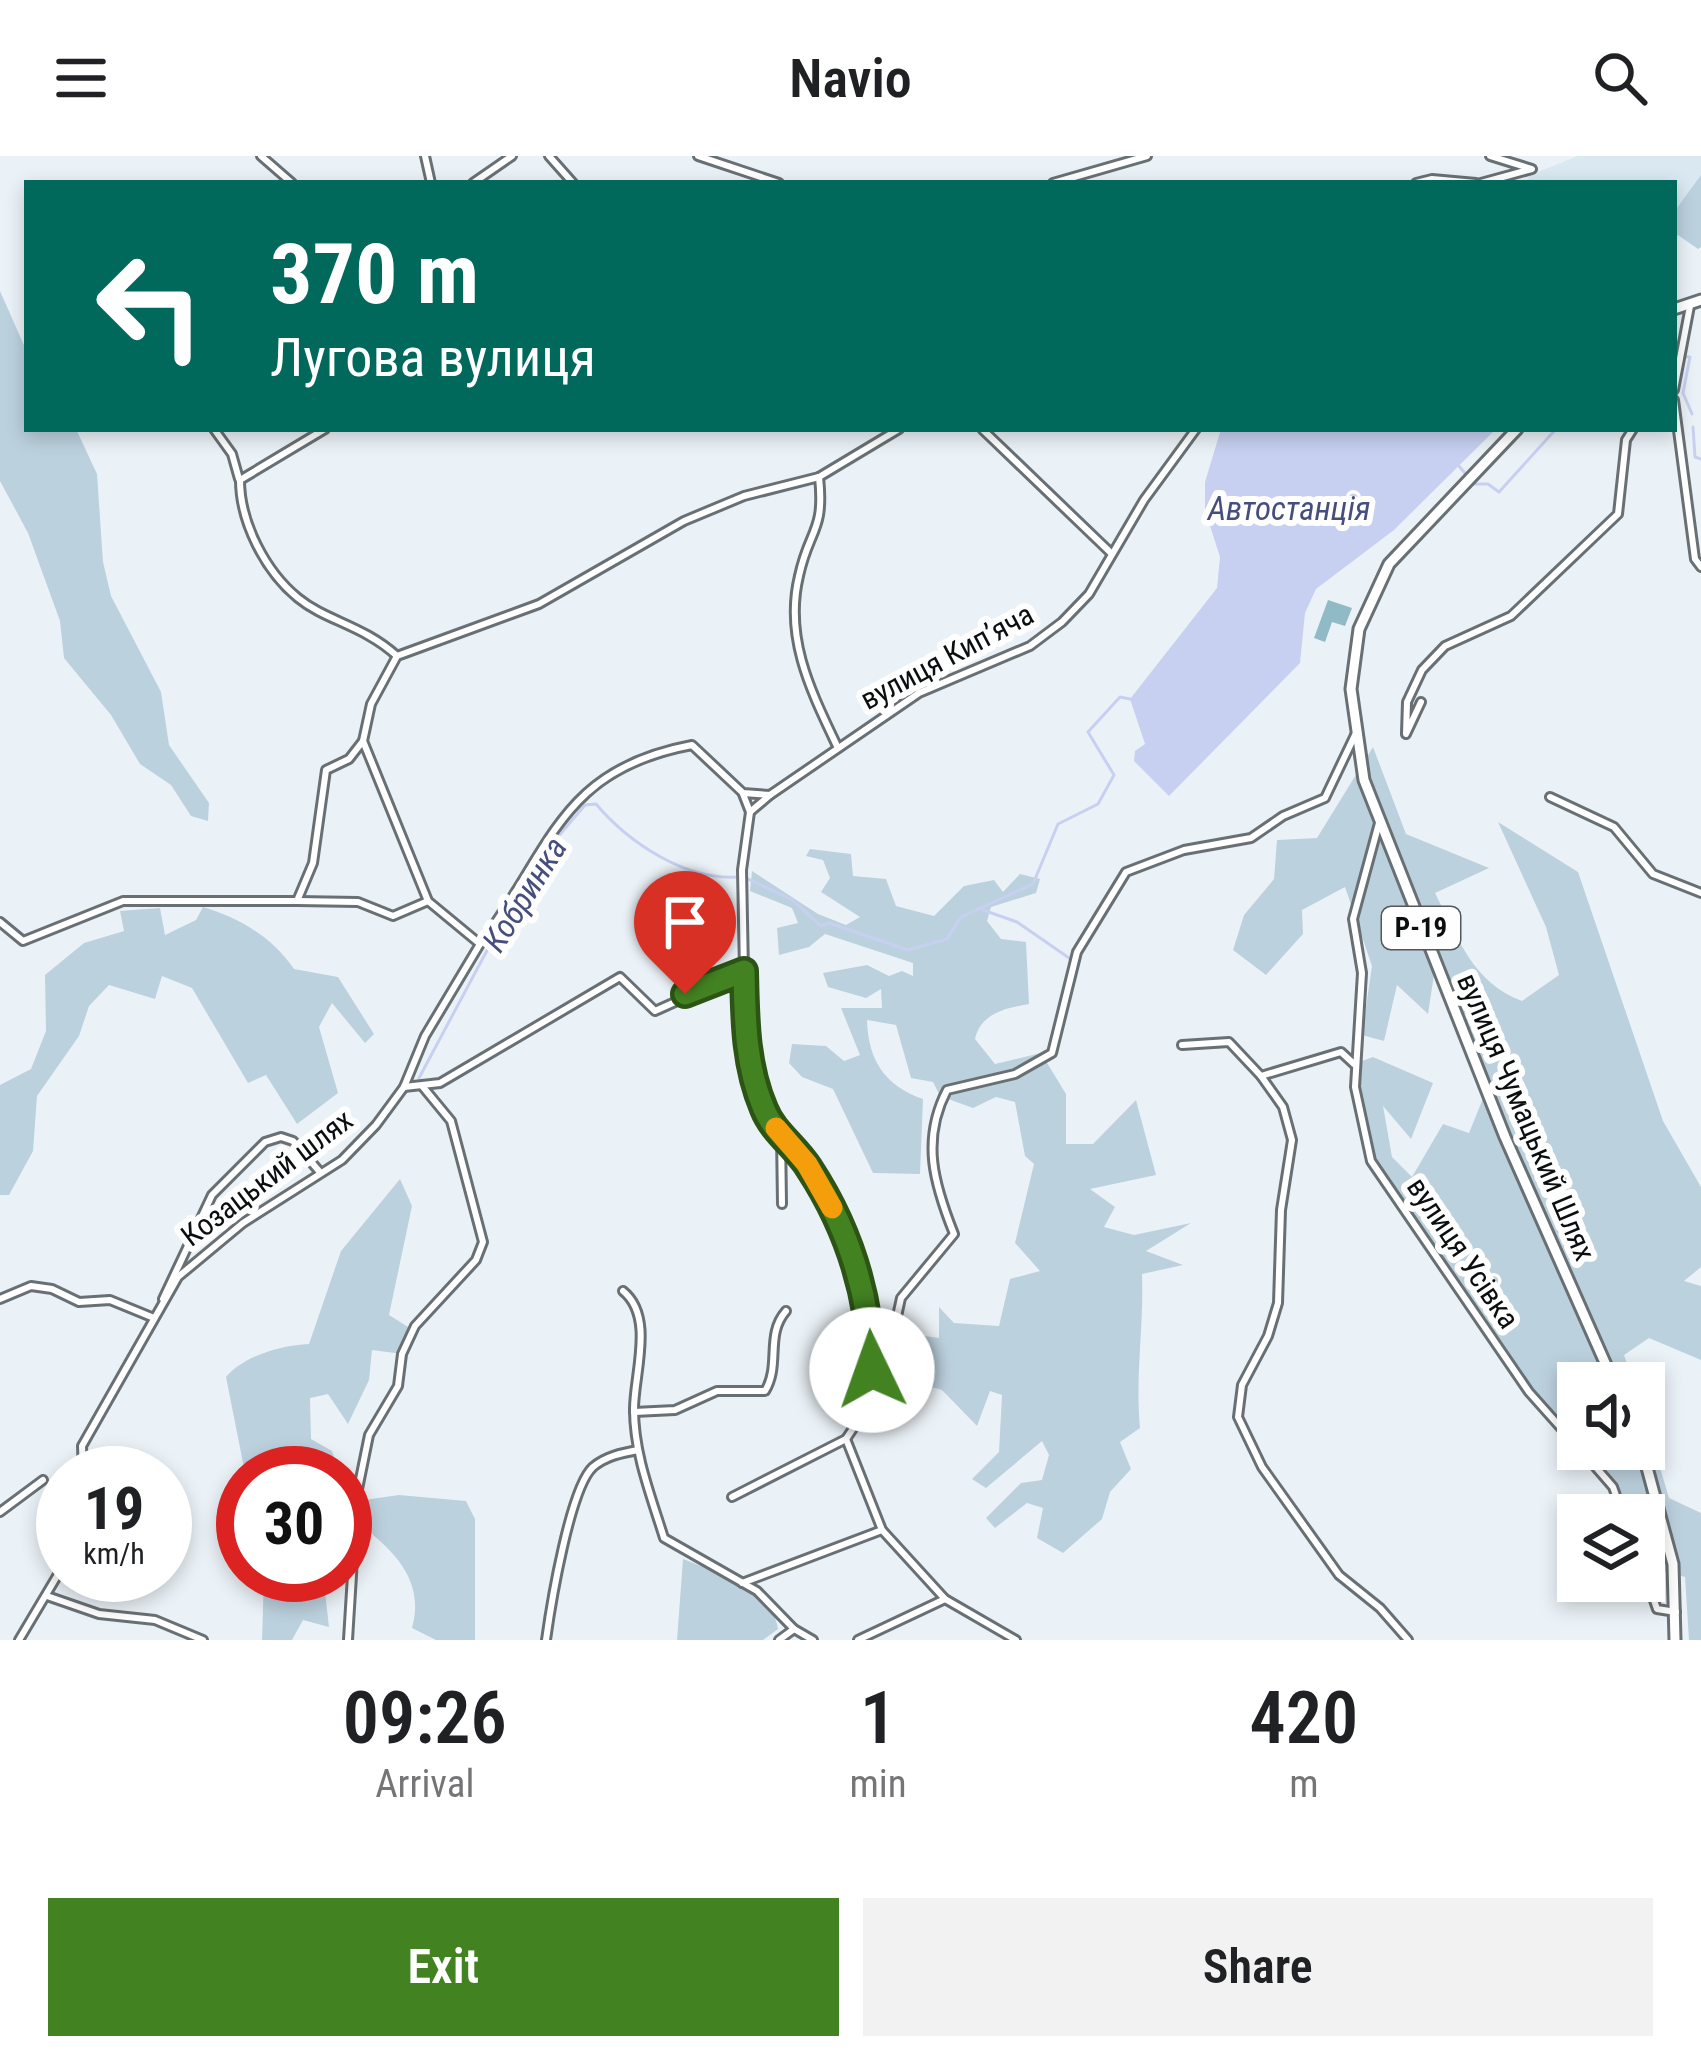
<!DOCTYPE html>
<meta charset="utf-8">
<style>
body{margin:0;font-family:"Roboto Condensed",sans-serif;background:#f2f2f2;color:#202124;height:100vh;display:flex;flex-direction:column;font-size:45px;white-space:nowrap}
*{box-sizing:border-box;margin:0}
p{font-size:39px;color:#757577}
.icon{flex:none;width:66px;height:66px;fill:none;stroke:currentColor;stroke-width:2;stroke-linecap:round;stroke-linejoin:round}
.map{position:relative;height:1484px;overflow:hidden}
.sheet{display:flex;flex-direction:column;background:#fff;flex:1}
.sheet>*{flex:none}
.hud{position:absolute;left:24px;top:24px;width:1653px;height:252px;border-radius:0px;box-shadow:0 6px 18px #0003;background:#00695c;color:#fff;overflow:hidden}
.buttons{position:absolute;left:1557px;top:1206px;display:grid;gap:24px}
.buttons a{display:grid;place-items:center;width:108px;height:108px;border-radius:0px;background:#fff;box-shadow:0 6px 18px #0003;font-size:60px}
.speed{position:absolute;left:36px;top:1290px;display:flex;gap:24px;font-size:60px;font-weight:700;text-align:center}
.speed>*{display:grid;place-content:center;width:156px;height:156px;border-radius:50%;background:#fff;box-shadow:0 6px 18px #0003;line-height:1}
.speed small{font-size:30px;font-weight:400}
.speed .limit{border:18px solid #d22;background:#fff;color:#111}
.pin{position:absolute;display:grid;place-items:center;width:102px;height:102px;color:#fff;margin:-123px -51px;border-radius:50% 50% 50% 0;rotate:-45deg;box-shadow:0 0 12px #0007}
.pin .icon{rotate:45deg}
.me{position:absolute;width:132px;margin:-66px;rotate:357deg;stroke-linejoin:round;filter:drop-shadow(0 0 9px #0008)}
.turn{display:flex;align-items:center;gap:42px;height:252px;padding:0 48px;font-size:54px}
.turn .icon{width:156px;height:156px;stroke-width:2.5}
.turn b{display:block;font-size:84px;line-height:102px}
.eta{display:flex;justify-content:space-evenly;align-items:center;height:204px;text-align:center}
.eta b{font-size:72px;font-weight:600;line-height:84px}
.button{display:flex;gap:24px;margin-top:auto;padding:24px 48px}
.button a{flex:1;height:138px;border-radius:0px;background:#438221;color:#fff;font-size:48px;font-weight:600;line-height:138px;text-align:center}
.button a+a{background:#f2f2f2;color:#202124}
header{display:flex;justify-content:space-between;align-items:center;height:156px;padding:0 48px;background:#fff;font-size:54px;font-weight:600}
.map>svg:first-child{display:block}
.built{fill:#d9e8f1}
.green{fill:#bcd1de}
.water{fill:#c7d0f1}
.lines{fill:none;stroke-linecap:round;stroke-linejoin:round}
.stream{stroke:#c7d0f1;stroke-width:3}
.building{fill:#90bac5}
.street-casing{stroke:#697074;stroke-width:12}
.primary-casing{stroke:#697074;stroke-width:15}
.street{stroke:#fff;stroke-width:6}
.primary{stroke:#fff;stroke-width:9}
.route-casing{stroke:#2c5415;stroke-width:30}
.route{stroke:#438221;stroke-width:21}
.slow{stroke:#f59e0b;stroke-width:21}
.labels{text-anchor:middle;stroke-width:12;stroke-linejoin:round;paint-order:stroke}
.shield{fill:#fefefe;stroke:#545657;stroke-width:3}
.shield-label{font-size:27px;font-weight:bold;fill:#0b0e0f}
.street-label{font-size:30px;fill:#0b0e0f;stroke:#fefefe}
.water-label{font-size:33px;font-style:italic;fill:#454e7c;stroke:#fefefe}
</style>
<header><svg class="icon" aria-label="menu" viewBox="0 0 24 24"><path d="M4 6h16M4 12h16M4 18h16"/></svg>Navio<svg class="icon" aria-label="search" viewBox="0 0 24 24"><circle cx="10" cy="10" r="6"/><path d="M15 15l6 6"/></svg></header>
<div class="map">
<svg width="1701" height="1484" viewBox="0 0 1701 1484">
<rect width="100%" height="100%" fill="#ebf2f7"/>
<polygon class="built" points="1578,0 1701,0 1701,19 1674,56 1674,27 1526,27 1530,19"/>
<g class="green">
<polygon points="1701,19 1701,91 1698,93 1678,79 1674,83 1674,56"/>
<polygon points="0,135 27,196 27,273 76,273 97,318 103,406 111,440 161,536 169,589 209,647 208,665 191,660 171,629 140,608 111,559 64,502 60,465 28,377 0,325"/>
<path d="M1373,591L1406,678L1489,712L1435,737C1458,782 1473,827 1522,845L1559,819L1546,771L1498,666L1578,716L1663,965L1701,1031V1111L1684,1125L1701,1130V1204L1649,1182L1624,1199L1634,1227H1578V1291L1529,1236L1371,1005L1354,908L1373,901L1433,927L1411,983L1383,950L1392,1001L1412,1021L1443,968L1469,977L1490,925L1438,792L1428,858L1397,829L1384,885L1362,879L1372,810L1345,731L1302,754L1303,778L1266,819L1233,794L1244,759L1274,723L1277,684L1317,682Z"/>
<path d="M810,693L851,698L853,720L886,723L896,750L934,760L964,730L994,724L1003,736L1020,718L1040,723L1036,737L991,751L987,765L1001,783L1026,786L1029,848C1006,852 981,857 975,883L995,908L1041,897L1066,938V988H1093L1136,944L1156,1019L1090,1033L1115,1051L1104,1071L1134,1079L1191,1067L1146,1095L1183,1109L1142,1118C1144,1171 1135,1219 1140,1272L1120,1286L1131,1313L1110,1336L1102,1363L1063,1397L1037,1382L1043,1352L1027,1347L995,1372L986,1362L1021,1327L1042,1324L1049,1299L1042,1285L986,1332L972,1323L999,1296L1002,1239L990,1235L977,1270L942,1234L899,1222L909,1178L939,1182V1151L954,1167L999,1170L1010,1123L1040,1115L1015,1087L1034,1008L1025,1000L1015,946L996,941L973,952L940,940L933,926L911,922L896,869L867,864C868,904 885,930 923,943L920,1018L873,1017L833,933L802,921L789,907L792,888L826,890L844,905L860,899L841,852H882L881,833L866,842L828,831L823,817L867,809L889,820L902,815L913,820V807L825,778L809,791L779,799L777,772L798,767L792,752L750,735L752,715L818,758L846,769L860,761L821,736L830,722L823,704L806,700Z"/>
<path d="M203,751C240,762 272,781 294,813L338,821L374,878L365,887L332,847L319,871L338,937L297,968L266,919L248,927L192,832L162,820L155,843L109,829L89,850L79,880L37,940L33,995L9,1039H0V929L31,913L46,875L45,819L84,787L124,775L120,755L160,752L165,779L196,764Z"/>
<path d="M400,1023L412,1050L389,1159L413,1174L402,1198L372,1194L369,1224L348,1268L328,1238L310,1242L311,1283L332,1295L340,1317H245L226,1221C244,1200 281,1189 309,1188L341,1095Z"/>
<polygon points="1644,1258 1669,1342 1701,1357 1701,1484 1689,1484 1685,1421 1644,1410 1644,1359 1623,1359 1613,1331 1580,1293 1644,1293"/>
<path d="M345,1329L364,1344L399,1339L466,1345L475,1363V1484H436L412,1472C427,1418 385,1387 345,1357Z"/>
<path d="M683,1403C716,1416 772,1434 778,1473L763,1484H677Z"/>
<polygon points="264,1419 323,1419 329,1471 303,1464 292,1484 262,1484"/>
</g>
<polygon class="water" points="1221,273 1496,273 1394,374 1316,433 1305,457 1300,507 1169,640 1134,605 1135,595 1145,588 1130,543 1217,432 1220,401 1205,354 1205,326"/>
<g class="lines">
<g class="stream">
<polyline points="1674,200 1690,201 1683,237 1692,258"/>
<polyline points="1693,271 1695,301 1701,303"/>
<polyline points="1459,310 1474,328 1488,328 1499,336 1556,273"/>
<polyline points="748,723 791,743 821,770 829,767 908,794 947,783 961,761 1033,728 1058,668 1098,648 1114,619 1088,576 1120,541 1130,543"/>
<polyline points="983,754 1017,766 1072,804"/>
<path d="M419,922L499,772L531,737L550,690L585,649L596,648C629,687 685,724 737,721"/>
</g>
</g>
<polygon class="building" points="1328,444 1352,452 1345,470 1332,466 1325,486 1314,482"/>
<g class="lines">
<defs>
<g id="street">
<polyline points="261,0 292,27"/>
<polyline points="425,0 431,27"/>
<polyline points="549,0 573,27"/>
<polyline points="698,0 779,27"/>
<polyline points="473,27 512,0"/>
<polyline points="1053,27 1147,0"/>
<polyline points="1416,27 1432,23 1476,27"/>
<polyline points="1481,27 1532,13 1490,0"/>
<polyline points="1674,234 1690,150"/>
<polyline points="1674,244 1695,403 1701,411"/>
<polyline points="214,273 232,298 239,323"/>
<path d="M325,273L240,324C240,366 265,415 298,442C326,465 363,469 397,500"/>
<polyline points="982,273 1111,397"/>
<path d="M819,321C825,376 809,373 799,420C784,482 811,535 837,590"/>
<polyline points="1421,546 1406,578 1407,546 1422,514 1445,490 1511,460 1618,358 1626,284 1633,273"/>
<polyline points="1550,641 1614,671 1653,718 1701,737"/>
<polyline points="750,656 770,639"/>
<polyline points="1379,667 1353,763 1362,817 1355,931 1371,1005 1529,1236 1578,1291"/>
<polyline points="297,745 358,746 393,760 428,745"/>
<polyline points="0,766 23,785 123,745 297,745 313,707 326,614 349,603 363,585"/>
<path d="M480,788C552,695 558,614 692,589L743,637L770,639L919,537L1030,490L1062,466L1089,438L1144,344L1196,273"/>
<polyline points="744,815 745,884 764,955 781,979 782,1048"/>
<polyline points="1182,889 1229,886 1261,920 1341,896 1354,908"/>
<polyline points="1261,920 1283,951 1292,984 1281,1054 1278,1147 1268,1180 1242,1229 1238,1261 1262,1311 1339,1419 1380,1452 1408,1484"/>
<polyline points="404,931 440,927 620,821 655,855 744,815 742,714 750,656 743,638"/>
<path d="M781,979C843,1047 891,1157 864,1249"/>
<path d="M623,1135C655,1161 634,1218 634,1253C634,1298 651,1340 664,1382L757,1435L794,1473L813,1484"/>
<polyline points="0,1143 31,1130 52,1133 79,1146 110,1144 154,1162"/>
<polyline points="163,1143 212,1039 265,986 281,981 293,985 319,1015"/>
<path d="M634,1256L675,1254L717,1235H765C781,1209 765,1179 786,1155"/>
<path d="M846,1283L882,1229L901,1142L954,1078C934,1028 921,984 947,934L1015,918L1052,897L1077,796L1126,716L1184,694L1251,682L1283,660L1325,642L1356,577"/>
<polyline points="1580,1293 1613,1331 1623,1359"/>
<polyline points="83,1317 82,1290 178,1121 243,1067 342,1004 376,969 404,931 425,880 480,788 428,745 363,585 371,548 397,500 539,448 684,365 744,340 819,321 899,273"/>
<polyline points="732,1341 846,1283 882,1374"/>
<polyline points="0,1356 43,1324"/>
<polyline points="1644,1416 1657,1453 1676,1456"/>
<polyline points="742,1427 882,1374 945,1443 858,1484"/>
<polyline points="47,1440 99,1458 155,1464 203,1484"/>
<polyline points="945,1443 1016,1484"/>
<polyline points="19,1484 63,1410"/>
<polyline points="348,1484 357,1338 369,1279 398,1230 402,1198 415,1170 476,1104 483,1086 451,965 423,931"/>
<path d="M546,1484C551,1448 570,1332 593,1311C606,1300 622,1297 638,1294"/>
<polyline points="779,1484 794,1473"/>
</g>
<g id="primary">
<polyline points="1674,153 1701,144"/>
<polyline points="1517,273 1389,408 1359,473 1351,533 1364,624 1505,981 1614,1227"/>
<polyline points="1642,1293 1673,1408 1675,1484"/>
</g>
</defs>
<use href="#street" class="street-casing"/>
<use href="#primary" class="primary-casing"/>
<use href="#street" class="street"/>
<use href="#primary" class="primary"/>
</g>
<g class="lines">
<defs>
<path id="route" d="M685,838L744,815C745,862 745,909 764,953C773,976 796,991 809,1012C849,1073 870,1142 872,1214"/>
</defs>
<use href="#route" class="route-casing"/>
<use href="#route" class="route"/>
<polyline class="slow" points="776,972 807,1008 832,1052"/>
</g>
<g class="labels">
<rect class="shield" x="1382" y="751" width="78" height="42" rx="9"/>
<g class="shield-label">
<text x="1421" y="781">Р-19</text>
</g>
<g class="street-label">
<text transform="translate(947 501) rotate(-28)" y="10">вулиця Кипʼяча</text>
<text transform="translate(1526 961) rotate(67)" y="10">вулиця Чумацький Шлях</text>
<text transform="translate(267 1022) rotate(-37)" y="10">Козацький шлях</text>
<text transform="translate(1463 1097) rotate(56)" y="10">вулиця Усівка</text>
</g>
<g class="water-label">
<text x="1289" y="364">Автостанція</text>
<text transform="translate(524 738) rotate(-58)" y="12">Кобринка</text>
</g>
</g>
</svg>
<div class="buttons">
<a><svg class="icon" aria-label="sound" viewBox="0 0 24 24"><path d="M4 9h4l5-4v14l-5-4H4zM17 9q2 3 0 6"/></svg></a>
<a><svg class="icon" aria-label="layers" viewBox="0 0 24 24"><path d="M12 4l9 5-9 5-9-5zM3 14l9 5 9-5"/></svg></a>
</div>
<div class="speed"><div>19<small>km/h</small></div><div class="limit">30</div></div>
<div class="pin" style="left:685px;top:838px;background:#d93025"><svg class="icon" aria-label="arrive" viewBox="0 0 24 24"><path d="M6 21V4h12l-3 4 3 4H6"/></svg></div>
<svg class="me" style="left:872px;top:1214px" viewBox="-20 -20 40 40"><circle r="19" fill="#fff"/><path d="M0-13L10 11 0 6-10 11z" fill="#438221"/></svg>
<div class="hud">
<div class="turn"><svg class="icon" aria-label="left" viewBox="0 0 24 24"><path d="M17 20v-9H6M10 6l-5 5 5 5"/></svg><div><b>370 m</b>Лугова вулиця</div></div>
</div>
</div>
<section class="sheet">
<div class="eta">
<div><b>09:26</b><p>Arrival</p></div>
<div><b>1</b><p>min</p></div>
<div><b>420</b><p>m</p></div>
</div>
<div class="button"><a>Exit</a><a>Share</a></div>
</section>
